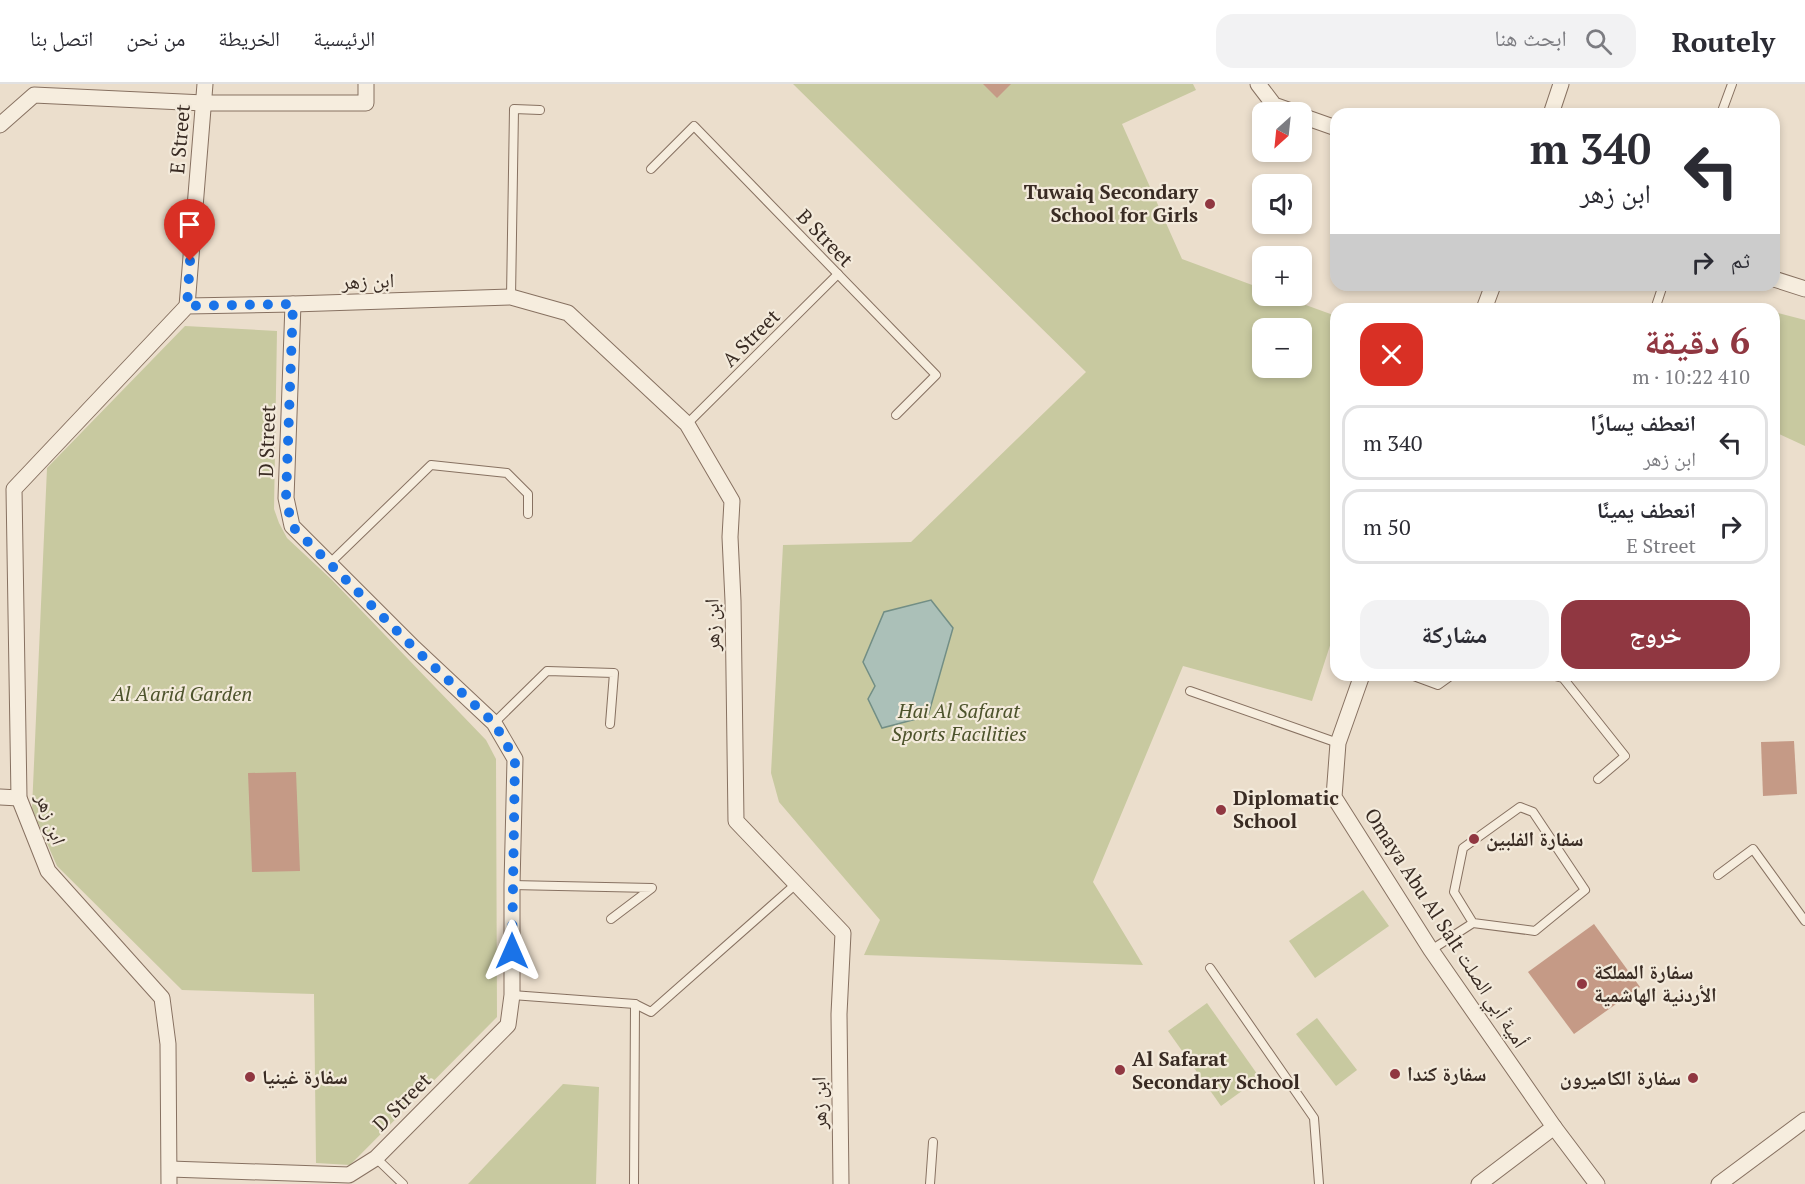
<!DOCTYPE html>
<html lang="ar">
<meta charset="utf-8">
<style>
body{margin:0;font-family:"PT Serif","Noto Naskh Arabic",serif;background:#f2f2f3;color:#2b2b33;direction:rtl;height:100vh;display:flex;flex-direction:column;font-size:22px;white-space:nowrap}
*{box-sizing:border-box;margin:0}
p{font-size:20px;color:#7c7c81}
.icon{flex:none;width:33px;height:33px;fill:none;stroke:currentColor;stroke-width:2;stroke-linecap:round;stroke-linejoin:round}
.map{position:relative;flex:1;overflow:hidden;direction:ltr}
.sheet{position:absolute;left:1330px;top:219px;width:450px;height:378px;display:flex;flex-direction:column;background:#fff;border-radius:18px;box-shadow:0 3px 9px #0003;direction:rtl}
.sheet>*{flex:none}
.banner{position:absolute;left:1330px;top:24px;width:450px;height:183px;border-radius:18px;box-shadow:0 3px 9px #0003;direction:rtl;background:#fff;color:#2b2b33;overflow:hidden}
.needle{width:39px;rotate:207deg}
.controls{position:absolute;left:1252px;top:18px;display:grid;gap:12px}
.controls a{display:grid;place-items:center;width:60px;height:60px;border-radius:12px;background:#fff;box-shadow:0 3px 9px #0003;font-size:30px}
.pin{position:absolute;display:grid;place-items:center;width:51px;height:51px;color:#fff;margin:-62px -26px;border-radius:50% 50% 50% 0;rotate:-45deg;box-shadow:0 0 6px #0007}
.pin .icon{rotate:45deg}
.me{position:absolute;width:66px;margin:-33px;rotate:0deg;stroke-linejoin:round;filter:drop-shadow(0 0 4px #0008)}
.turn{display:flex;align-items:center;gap:21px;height:126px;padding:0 30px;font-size:27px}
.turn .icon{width:78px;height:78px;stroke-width:2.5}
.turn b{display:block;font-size:42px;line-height:51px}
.then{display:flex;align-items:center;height:57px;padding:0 30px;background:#0003;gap:12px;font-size:22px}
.round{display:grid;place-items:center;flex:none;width:63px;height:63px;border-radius:18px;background:#f2f2f3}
.overview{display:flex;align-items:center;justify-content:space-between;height:102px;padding:0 30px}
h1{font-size:36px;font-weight:700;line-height:45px;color:#903741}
.action{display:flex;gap:12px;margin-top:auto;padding:12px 30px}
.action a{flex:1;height:69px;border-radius:18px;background:#903741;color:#fff;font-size:24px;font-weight:700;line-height:69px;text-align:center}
.action a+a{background:#f2f2f3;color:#2b2b33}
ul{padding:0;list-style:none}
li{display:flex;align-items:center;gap:18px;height:75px;margin:0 12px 9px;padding:0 18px;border:3px solid #e1e1e2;border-radius:18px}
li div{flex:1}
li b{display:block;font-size:22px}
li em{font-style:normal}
header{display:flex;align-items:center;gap:36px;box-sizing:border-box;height:84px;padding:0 30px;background:#fff;border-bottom:2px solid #e1e1e2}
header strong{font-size:28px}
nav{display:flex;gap:33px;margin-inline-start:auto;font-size:21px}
.search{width:420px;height:54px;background:#f2f2f3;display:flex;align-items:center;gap:15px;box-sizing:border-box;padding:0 21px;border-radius:18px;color:#7c7c81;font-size:22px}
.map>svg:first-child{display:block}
.green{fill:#c8c9a0;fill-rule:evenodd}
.water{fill:#abc0b8;stroke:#728e85;stroke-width:1.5}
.building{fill:#c59a86}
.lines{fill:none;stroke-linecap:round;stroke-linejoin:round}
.service-casing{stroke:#877161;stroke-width:10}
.minor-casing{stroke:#877161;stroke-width:17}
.path{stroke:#877161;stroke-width:2;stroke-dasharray:4.5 3;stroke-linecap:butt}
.service{stroke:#f6edde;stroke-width:8}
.minor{stroke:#f6edde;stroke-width:15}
.route{stroke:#1a73e8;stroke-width:10;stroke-dasharray:0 18}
.poi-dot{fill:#903741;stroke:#f3eadb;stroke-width:2}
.labels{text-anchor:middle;stroke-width:4.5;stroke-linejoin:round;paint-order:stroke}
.street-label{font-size:20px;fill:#392b23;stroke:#f3eadb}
.poi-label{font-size:20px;font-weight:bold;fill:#392b23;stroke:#f3eadb;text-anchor:start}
.park-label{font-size:20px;font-style:italic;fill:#4d532c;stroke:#f3eadb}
</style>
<header>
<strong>Routely</strong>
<div class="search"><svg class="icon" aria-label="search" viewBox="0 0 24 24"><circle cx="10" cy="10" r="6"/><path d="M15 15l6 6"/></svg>ابحث هنا</div>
<nav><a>الرئيسية</a><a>الخريطة</a><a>من نحن</a><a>اتصل بنا</a></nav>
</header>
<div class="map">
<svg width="1805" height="1100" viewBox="0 0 1805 1100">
<rect width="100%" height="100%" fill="#ebdecc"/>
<g class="green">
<path d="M793,0H1193L1196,6L1122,40L1182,175L1263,205V212H1281L1336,232V543L1312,617L1183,582L1093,798L1143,881L864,871L880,836L779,718L771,689L783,461L911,458L1086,288ZM1263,244H1302V284H1263Z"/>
<polygon points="1774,228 1805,236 1805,362 1775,348"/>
<polygon points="185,242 277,247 274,425 279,439 287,454 332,496 486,656 496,675 497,933 350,1081 316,1079 314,910 182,906 57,782 32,725 47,384"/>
<polygon points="1363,806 1389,842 1315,894 1289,857"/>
<polygon points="1207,919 1260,994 1221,1022 1168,947"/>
<polygon points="1317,934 1357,986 1336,1002 1296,950"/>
<polygon points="563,1000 599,1003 596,1100 468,1100"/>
</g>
<polygon class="water" points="931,516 953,544 928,632 882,644 868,615 875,602 863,578 884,528"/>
<g class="building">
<polygon points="983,0 1011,0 997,14"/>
<polygon points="1794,657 1797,710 1763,712 1761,658"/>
<polygon points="296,688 300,787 252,788 248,689"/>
<polygon points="1594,840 1640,903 1574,950 1528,888"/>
</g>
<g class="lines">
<defs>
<g id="service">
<polyline points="1721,30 1732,0"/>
<polyline points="651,85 694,42 936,291 896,331"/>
<polyline points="511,213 514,25 540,26"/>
<polyline points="1655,225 1663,201"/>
<polyline points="687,340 838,190"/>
<polyline points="329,480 431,381 507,389 528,410 528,430"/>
<polyline points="1411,591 1438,601 1452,591"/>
<polyline points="1551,591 1563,594 1625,672 1598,695"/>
<polyline points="1190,607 1338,659"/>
<polyline points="494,639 547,587 614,589 610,640"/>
<polyline points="1718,791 1753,765 1805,837"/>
<polyline points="512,801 652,804 611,835"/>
<polyline points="1431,866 1473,839 1535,847 1585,806 1533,728 1520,723 1463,764 1454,808 1473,839"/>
<polyline points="1210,884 1314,1034 1319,1100"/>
<polyline points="512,911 635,920 651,928 796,800"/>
<polyline points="376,1074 403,1100"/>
<polyline points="634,1100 635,920"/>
<polyline points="930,1100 933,1058"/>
</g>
<g id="minor">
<polyline points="1258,0 1274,21 1294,28"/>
<polyline points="1551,30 1561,0"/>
<polyline points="1302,32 1336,44"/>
<polyline points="0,41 34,11 204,19 366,19 366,0"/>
<polyline points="1774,195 1805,205"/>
<polyline points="187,222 205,0"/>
<polyline points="1484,225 1493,201"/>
<polyline points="1362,591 1338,659 1334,713 1431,866 1554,1043 1597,1100"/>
<polyline points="0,713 19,714"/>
<polyline points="170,1085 349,1091 376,1074 508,941 512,911 512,801 515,675 494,639 414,564 292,442 286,414 293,220"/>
<polyline points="169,1100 168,960 162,914 48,787 19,714 14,405 187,222 293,220 511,213 568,229 687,340 732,417 730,453 733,517 736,737 843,849 839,930 841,1100"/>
<polyline points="1479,1100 1554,1043"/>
<polyline points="1719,1100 1805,1036"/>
</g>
</defs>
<use href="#service" class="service-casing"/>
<use href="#minor" class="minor-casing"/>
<polyline class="path" points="1745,591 1753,594"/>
<use href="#service" class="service"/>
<use href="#minor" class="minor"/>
</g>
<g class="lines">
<polyline class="route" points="190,177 187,222 293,220 286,414 292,442 414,564 494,639 515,675 512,867"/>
</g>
<g class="poi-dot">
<circle cx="1210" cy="120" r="6"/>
<circle cx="1221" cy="726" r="6"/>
<circle cx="1474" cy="755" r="6"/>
<circle cx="1582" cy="900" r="6"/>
<circle cx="1120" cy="986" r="6"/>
<circle cx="1395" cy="990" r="6"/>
<circle cx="250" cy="993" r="6"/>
<circle cx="1693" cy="994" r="6"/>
</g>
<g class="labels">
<g class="street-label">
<text transform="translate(180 55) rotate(-85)" y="7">E Street</text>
<text transform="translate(825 154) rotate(46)" y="7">B Street</text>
<text transform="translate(368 197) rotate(-2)" y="7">ابن زهر</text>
<text transform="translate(751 254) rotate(-45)" y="7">A Street</text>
<text transform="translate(267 357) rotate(-88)" y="7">D Street</text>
<text transform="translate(712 541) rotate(-91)" y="7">ابن زهر</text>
<text transform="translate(51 735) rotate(70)" y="7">ابن زهر</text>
<text transform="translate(1446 844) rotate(57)" y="7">Omaya Abu Al Salt أمية أبي الصلت</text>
<text transform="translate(402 1018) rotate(-45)" y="7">D Street</text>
<text transform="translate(819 1019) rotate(-91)" y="7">ابن زهر</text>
</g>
<g class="poi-label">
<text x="1198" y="115" text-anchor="end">Tuwaiq Secondary<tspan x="1198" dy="23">School for Girls</tspan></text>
<text x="1233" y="721">Diplomatic<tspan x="1233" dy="23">School</tspan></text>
<text x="1486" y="762">سفارة الفلبين</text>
<text x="1594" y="895">سفارة المملكة<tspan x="1594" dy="23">الأردنية الهاشمية</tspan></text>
<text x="1132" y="982">Al Safarat<tspan x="1132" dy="23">Secondary School</tspan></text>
<text x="1407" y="997">سفارة كندا</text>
<text x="262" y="1000">سفارة غينيا</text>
<text x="1681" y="1001" text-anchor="end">سفارة الكاميرون</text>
</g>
<g class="park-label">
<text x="182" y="617">Al A'arid Garden</text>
<text x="959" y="634">Hai Al Safarat<tspan x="959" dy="23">Sports Facilities</tspan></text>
</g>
</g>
</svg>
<div class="controls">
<a><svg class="needle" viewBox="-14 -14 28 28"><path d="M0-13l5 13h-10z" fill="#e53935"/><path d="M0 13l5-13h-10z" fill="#7c7c81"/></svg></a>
<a><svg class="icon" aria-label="sound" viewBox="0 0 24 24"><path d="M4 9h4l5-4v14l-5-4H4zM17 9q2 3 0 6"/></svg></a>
<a>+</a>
<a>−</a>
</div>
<div class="pin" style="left:190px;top:177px;background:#d93025"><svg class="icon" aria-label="arrive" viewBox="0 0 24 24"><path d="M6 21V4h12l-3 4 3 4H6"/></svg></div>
<svg class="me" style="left:512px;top:867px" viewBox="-20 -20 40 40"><path d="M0-17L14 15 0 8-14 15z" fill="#1a73e8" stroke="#fff" stroke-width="4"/></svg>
<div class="banner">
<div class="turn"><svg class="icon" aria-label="left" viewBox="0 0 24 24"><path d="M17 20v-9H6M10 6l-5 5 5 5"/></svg><div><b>340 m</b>ابن زهر</div></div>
<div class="then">ثم<svg class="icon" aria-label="right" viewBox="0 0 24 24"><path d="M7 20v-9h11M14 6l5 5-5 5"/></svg></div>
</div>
<section class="sheet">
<div class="overview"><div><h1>6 دقيقة</h1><p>410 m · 10:22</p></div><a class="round" style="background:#d93025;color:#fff"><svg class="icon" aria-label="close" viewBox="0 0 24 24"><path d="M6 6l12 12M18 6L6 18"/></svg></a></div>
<ul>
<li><svg class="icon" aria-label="left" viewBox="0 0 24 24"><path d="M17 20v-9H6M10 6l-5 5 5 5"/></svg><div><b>انعطف يسارًا</b><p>ابن زهر</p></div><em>340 m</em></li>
<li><svg class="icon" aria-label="right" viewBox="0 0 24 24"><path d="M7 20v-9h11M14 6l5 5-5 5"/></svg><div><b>انعطف يمينًا</b><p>E Street</p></div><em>50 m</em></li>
</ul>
<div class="action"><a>خروج</a><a>مشاركة</a></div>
</section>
</div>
